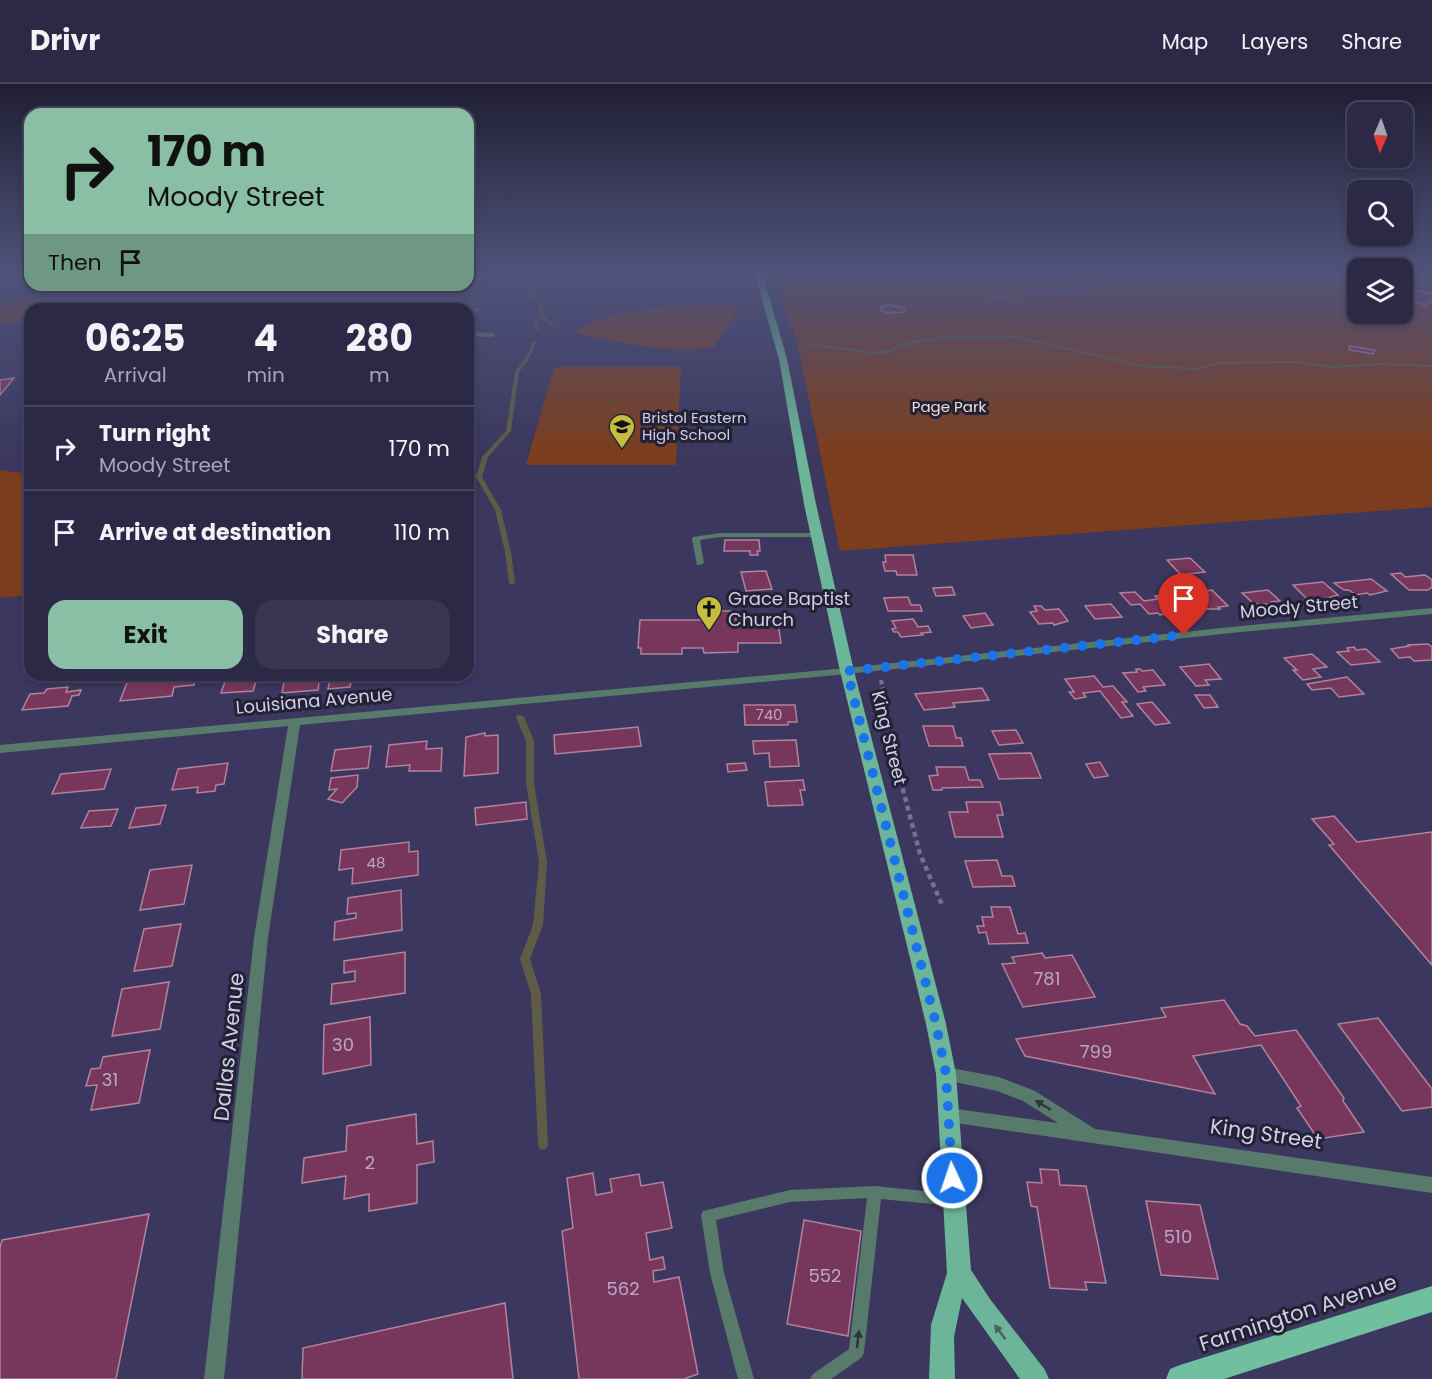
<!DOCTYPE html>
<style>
body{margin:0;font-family:Poppins,sans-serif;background:#383552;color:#f1f3f6;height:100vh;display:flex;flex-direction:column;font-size:22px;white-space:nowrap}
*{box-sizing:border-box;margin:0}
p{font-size:20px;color:#a6a6b4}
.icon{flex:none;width:33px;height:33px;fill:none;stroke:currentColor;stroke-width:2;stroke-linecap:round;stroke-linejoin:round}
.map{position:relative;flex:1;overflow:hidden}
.panel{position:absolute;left:24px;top:219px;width:450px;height:378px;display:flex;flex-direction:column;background:#2c2947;border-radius:18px;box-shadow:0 3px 9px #0003,0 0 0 2px #484560}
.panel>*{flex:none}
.hud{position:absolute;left:24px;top:24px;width:450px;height:183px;border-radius:18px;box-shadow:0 3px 9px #0003,0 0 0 2px #484560;background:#8abfa5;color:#111;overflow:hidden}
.needle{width:39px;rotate:182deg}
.fabs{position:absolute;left:1347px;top:18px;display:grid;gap:12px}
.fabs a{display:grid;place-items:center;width:66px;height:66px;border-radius:12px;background:#2c2947;box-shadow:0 3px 9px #0003,0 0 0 2px #484560;font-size:30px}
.pin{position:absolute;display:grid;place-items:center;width:51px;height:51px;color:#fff;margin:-62px -26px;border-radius:50% 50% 50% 0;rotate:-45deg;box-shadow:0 0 6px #0007}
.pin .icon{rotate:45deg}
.me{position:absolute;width:66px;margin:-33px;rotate:357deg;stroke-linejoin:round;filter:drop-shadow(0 0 4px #0008)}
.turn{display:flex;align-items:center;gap:21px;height:126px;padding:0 24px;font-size:27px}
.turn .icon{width:78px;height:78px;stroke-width:2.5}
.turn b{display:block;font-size:42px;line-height:51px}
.then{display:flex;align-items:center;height:57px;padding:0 24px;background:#0003;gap:12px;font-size:22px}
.eta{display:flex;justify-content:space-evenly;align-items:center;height:102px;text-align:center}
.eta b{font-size:36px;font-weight:700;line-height:42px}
.action{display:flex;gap:12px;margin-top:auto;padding:12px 24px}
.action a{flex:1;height:69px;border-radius:18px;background:#8abfa5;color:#111;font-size:24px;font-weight:700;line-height:69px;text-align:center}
.action a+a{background:#383552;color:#f1f3f6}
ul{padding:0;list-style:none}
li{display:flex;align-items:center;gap:18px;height:84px;padding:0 24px;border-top:2px solid #484560}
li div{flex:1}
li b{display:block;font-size:22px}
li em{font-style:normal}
header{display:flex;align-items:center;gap:36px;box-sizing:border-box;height:84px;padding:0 30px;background:#2c2947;border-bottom:2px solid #484560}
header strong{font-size:28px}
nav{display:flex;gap:33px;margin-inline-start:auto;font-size:21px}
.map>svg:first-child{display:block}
.green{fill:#7b3d1d}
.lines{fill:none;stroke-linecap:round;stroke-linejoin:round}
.stream{fill:#5e5c46;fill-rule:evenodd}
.building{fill:#77375c;stroke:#b2839c;stroke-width:1.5}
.path-far2{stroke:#747193;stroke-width:2;stroke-dasharray:2 1.5;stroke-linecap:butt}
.path-far1{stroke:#747193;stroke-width:4;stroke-dasharray:4.5 3;stroke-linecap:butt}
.path{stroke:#747193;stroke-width:4.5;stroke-dasharray:5 4;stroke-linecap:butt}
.service{fill:#587a6b;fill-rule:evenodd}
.minor{fill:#587a6b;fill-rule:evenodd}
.primary{fill:#6cb598;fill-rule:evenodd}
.trunk{fill:#70c0a0;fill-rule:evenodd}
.oneway{fill:#2e343f}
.oneway2{fill:#446461}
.route{stroke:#1a73e8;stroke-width:10;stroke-dasharray:0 18}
.labels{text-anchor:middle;stroke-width:6;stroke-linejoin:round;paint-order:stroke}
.far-park-label{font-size:15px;fill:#f3ded5;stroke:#232234}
.far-poi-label{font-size:15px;fill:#d0cfe8;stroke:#232234;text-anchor:start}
.number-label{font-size:15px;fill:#baa9c5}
.poi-label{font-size:18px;fill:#d0cfe8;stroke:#232234;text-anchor:start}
.street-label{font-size:18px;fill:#d0cfe8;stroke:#232234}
.near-number-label{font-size:18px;fill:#baa9c5}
.near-street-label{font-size:21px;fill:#d0cfe8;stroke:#232234}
</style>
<header>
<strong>Drivr</strong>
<nav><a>Map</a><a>Layers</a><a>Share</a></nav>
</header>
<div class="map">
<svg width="1432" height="1295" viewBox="0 0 1432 1295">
<rect width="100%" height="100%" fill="#3b375f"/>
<g class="green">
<polygon points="883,188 1357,188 1358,230 1402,230 1403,188 1432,188 1432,423 840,467 798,262 774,193"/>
<polygon points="47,216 39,225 30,225 30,235 27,238 0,239 0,218"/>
<path d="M713,220L740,223L714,263C668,271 620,258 575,249C595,226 682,221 713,220Z"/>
<polygon points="554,283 681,283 676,381 526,381"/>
<polygon points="0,386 30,390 30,511 0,514"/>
</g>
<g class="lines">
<g class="stream">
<polygon points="526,188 530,188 528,203 542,219 545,233 554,240 554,242 552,242 543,235 536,238 540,245 538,246 537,246 532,238 541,233 538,219 524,203"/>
<path d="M1016,252L1143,281L1198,284L1219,278L1297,277L1330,282L1382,279L1432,281V283L1382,281L1330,284L1297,279L1219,280L1198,286L1143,283L1016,254L945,255L911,260L908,263L897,264L891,269L876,270L804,261L802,260L804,259L876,268C889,267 899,261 912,257C945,249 982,252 1016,252Z"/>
<polygon points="534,257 536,258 532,270 519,288 511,347 488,373 482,393 501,426 511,468 515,499 512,501 509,499 505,468 495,426 476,393 482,373 506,347 515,288 528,270 532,258"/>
<polygon points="517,631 520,631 524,633 534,657 534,699 547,778 543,841 530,875 541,910 548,1061 547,1064 543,1066 539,1064 538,1061 531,910 520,875 533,841 539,778 526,699 526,657 516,633"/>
</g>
</g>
<g class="building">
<polygon points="1409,204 1432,210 1432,218 1425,221 1410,217 1402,217 1402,207"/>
<polygon points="382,218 447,218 447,225 298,225 299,222"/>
<polygon points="889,221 905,224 904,228 886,229 880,226 881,223"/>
<polygon points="1350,262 1375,266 1373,270 1349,266"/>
<polygon points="14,294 0,311 0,296"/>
<polygon points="725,456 759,456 760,467 757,467 758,471 750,471 750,467 724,467"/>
<polygon points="885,471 913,471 917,491 897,491 896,487 885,487 883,478 886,478"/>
<polygon points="1190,474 1205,488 1181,491 1167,476"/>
<polygon points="766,487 772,505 746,507 741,488"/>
<polygon points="1401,489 1405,493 1425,491 1432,496 1432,503 1428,506 1409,506 1391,490"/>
<polygon points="1371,495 1387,507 1370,511 1367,509 1356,511 1349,506 1344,506 1334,499"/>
<polygon points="1323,498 1338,511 1321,516 1318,513 1307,515 1293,501"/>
<polygon points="952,503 955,511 936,512 933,504"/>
<polygon points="1212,506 1228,522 1218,523 1220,525 1201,525 1191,515 1205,513 1199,508"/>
<polygon points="1268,506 1280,517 1271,518 1271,520 1254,520 1242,509"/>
<polygon points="1135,508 1144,517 1158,515 1155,512 1169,511 1177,520 1169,521 1175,527 1160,531 1158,529 1149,530 1140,520 1131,521 1120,509"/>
<polygon points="908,513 911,521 920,521 922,527 888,527 884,514"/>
<polygon points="1111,520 1122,533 1095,535 1085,522"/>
<polygon points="1034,522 1041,522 1045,526 1059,525 1068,537 1054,541 1053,539 1039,540 1030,528 1037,527"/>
<polygon points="701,527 736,527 736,538 778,538 781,559 738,559 738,568 704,569 703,564 682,564 682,570 641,570 641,564 638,564 640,536 701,536"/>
<polygon points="985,529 993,541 971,544 963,532"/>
<polygon points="913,535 918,543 928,542 931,548 921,549 923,551 901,553 898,548 894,548 892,545 896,544 892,537"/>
<polygon points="1428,560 1432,563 1432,576 1414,577 1410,573 1399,574 1391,565 1409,562 1408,561"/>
<polygon points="1354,563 1356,566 1366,565 1380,578 1351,581 1337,568 1349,567 1347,564"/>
<polygon points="1312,570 1327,583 1313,585 1321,593 1303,596 1293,586 1297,586 1284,574"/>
<polygon points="1209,580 1221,595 1205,596 1209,601 1196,602 1180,583"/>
<polygon points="1136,585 1140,585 1142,587 1153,586 1165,601 1143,603 1146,607 1138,608 1123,589 1137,588"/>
<polygon points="153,591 197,591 194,601 174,603 172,612 120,617 128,596 152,594"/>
<polygon points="258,591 253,607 221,609 227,592"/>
<polygon points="320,591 318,606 282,609 285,593 289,591"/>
<polygon points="352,591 350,603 328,605 331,592"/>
<polygon points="395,591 445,591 395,595"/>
<polygon points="1094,592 1103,603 1113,602 1127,618 1122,618 1133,632 1121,634 1100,607 1083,609 1086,613 1075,615 1069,608 1074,608 1065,595"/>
<polygon points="1347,593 1364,610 1339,613 1331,604 1312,606 1307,600"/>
<polygon points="68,603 66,608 81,606 79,611 72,612 68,622 22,626 30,610 44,609 47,605"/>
<polygon points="982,604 989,616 953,619 955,623 924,626 915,610"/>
<polygon points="1195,611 1210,611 1218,623 1204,624"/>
<polygon points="1152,618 1170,639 1155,641 1137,620"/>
<polygon points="744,621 795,621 797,638 788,638 788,641 745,641"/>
<polygon points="923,642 953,642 956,654 961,654 963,662 929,662"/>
<polygon points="638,643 641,662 555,670 554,651"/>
<polygon points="1016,646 1023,659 999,661 992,647"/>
<polygon points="485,649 485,652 498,651 498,689 464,692 466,653"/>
<polygon points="796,656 799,682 770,683 769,669 754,670 753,657"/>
<polygon points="427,657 426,665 442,664 441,687 409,687 410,681 386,683 389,661"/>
<polygon points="371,662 368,684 331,687 335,666"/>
<polygon points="1031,669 1041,694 999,695 989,670"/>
<polygon points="1100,678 1108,692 1094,694 1086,680"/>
<polygon points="228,679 224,700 216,701 215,707 197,709 198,703 172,706 178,685"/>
<polygon points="745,679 747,686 728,688 727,680"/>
<polygon points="936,683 965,683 969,696 980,696 983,703 942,704 942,706 933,706 929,692 938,691"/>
<polygon points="111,685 104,705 52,710 61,690"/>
<polygon points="358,691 357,703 342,719 328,715 337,705 329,706 331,694"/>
<polygon points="803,696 805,706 800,706 803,721 768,722 765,698"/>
<polygon points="526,718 527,735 476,741 475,724"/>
<polygon points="966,718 1000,718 1003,731 997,731 1003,753 955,753 949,728 968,728"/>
<polygon points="166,721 160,740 129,744 136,724"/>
<polygon points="118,725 111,742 81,744 89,727"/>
<polygon points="1334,732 1357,758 1432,748 1432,881 1329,761 1334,760 1312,735"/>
<polygon points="409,758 409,768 418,767 418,791 352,800 353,784 339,786 341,766"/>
<polygon points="997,776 1002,792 1012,792 1015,802 973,803 965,777"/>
<polygon points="192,781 184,820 140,826 150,786"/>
<polygon points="401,806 402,846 334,856 335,838 356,834 356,829 347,830 348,814"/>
<polygon points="991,823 1010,823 1018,850 1025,849 1028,859 989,860 986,848 979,849 977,842 984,842 982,833 993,833"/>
<polygon points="181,840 172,882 134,887 144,845"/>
<polygon points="405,868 405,909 331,920 332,900 355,897 355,887 344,889 344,877"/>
<polygon points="1042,869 1045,874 1072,871 1095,913 1023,923 1002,880 1015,879 1012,873"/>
<polygon points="169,898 160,945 112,952 122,905"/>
<polygon points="1224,916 1240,940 1247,942 1255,952 1296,946 1344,1014 1343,1017 1364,1048 1318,1055 1297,1024 1301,1022 1261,961 1193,972 1215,1010 1025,972 1016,955 1166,933 1161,924"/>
<polygon points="370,933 371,981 323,990 324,941"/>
<polygon points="1378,934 1432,1005 1432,1023 1402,1027 1338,940"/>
<polygon points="150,966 139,1019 91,1026 97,1001 86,1002 91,985 100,984 103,973"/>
<polygon points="416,1030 417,1060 433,1057 434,1078 417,1081 417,1119 369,1127 369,1110 344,1115 346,1092 302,1099 304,1074 346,1067 347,1042"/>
<polygon points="1040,1085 1058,1086 1060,1101 1086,1102 1106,1199 1085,1198 1087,1206 1050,1204 1037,1123 1031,1122 1027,1098 1042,1099"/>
<polygon points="593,1089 596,1111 612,1108 610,1095 639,1090 641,1102 663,1098 672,1144 646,1149 650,1176 663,1173 665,1185 653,1187 654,1198 679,1193 698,1290 684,1295 579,1295 562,1147 573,1144 567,1094"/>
<polygon points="1146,1117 1200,1121 1218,1195 1161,1191"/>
<polygon points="149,1130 116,1295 0,1295 0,1164 2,1156"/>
<polygon points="804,1136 861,1147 848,1252 787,1240"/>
<polygon points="505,1219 513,1295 302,1295 303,1264"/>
</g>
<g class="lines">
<g class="path-far2">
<polyline points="1329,188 1358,202"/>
<polyline points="985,215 1089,204 1098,202 1099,191 1102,188"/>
</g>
<polyline class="path-far1" points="881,596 899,689"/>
<polyline class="path" points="898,687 920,770 943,823"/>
<g class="service">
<polygon points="480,224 482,225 482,226 468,229 468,227"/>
<polygon points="468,248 492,249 495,251 492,253 468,252"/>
<polygon points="720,449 817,449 821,451 817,453 720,453 700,456 704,479 700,481 697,481 692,455 693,453"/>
<polygon points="875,1102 953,1110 958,1112 960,1116 958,1120 953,1122 881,1115 864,1269 861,1274 831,1295 810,1295 813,1290 849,1265 867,1114 790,1118 716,1136 724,1189 754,1295 738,1295 710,1189 701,1131 703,1127 790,1106"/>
</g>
<g class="minor">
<polygon points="1432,524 1432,530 1231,549 847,590 300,641 268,854 224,1295 204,1295 254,854 288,642 0,669 0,661 847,584 1231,543"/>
<polygon points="946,983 999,993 1035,1007 1095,1045 1432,1093 1432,1109 949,1038 943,1036 941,1031 943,1026 949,1024 1058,1039 1023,1017 997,1007 940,995 938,990 940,985"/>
</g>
<polygon class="primary" points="754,188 762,188 787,275 816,420 854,587 946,940 956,990 971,1186 990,1215 1045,1286 1049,1295 1020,1295 962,1214 954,1253 955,1295 929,1295 931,1241 947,1189 936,990 926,940 840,587 804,420 779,275"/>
<polygon class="trunk" points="1432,1202 1432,1228 1224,1295 1166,1295 1170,1285 1180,1281"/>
</g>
<defs><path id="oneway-solid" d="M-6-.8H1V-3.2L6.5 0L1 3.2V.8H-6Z" transform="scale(1.5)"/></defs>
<g class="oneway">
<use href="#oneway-solid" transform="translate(1043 1021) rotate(-148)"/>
<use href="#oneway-solid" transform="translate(858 1255) rotate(-83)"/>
</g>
<use class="oneway2" href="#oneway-solid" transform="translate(1000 1248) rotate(-127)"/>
<linearGradient id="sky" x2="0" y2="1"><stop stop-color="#201e34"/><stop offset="0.51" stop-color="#4f537a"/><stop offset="1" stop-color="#4f537a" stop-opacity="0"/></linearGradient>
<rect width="1432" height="369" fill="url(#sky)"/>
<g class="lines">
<polyline class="route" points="952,1094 946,990 936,940 847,587 1184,551"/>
</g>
<defs>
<symbol id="school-pin" viewBox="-11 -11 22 30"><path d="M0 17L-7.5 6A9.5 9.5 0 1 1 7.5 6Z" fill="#c4bd3e" stroke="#232234"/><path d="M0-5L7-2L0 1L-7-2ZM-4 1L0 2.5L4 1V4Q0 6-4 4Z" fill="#111"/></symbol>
<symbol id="church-pin" viewBox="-11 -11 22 30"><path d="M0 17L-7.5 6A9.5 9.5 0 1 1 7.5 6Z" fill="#c4bd3e" stroke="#232234"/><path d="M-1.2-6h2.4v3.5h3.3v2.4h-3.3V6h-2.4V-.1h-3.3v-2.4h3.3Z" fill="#111"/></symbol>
</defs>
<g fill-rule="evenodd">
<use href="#school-pin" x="607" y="328" width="30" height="40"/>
<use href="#church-pin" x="694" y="510" width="30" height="40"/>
</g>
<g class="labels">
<g class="far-park-label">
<text x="949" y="328">Page Park</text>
</g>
<g class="far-poi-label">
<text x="642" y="339">Bristol Eastern<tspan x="642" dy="17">High School</tspan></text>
</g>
<g class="number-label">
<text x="769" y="636">740</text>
<text x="376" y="784">48</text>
</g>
<g class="poi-label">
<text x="728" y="521">Grace Baptist<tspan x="728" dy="21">Church</tspan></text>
</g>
<g class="street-label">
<text transform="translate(1299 523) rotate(-5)" y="6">Moody Street</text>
<text transform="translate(314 617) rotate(-5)" y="6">Louisiana Avenue</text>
<text transform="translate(889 654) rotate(76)" y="6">King Street</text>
</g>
<g class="near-number-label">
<text x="1047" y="901">781</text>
<text x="343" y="967">30</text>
<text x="1096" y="974">799</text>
<text x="110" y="1002">31</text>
<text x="370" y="1085">2</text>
<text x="1178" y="1159">510</text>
<text x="825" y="1198">552</text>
<text x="623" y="1211">562</text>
</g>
<g class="near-street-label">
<text transform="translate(229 963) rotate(-84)" y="7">Dallas Avenue</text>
<text transform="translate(1266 1050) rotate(8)" y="7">King Street</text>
<text transform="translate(1298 1229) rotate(-18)" y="7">Farmington Avenue</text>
</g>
</g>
</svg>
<div class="fabs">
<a><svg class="needle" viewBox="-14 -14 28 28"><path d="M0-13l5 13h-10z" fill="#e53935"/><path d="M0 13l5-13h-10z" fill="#a6a6b4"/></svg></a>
<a><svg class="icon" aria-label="search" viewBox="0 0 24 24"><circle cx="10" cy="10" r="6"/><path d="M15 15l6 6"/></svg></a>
<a><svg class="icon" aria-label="layers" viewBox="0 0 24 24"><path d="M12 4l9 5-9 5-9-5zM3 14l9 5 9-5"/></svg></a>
</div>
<div class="pin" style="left:1184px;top:551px;background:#d93025"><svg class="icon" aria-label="arrive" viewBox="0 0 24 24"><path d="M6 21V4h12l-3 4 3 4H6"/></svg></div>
<svg class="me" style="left:952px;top:1094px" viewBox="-20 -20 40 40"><circle r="17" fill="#1a73e8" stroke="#fff" stroke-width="3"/><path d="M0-11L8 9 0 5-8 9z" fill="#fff"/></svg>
<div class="hud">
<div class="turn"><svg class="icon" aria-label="right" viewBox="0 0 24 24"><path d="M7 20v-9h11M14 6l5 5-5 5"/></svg><div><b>170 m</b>Moody Street</div></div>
<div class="then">Then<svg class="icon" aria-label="arrive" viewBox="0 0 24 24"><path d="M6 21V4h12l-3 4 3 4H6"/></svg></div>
</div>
<section class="panel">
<div class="eta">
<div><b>06:25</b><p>Arrival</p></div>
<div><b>4</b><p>min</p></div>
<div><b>280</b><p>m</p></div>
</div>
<ul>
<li><svg class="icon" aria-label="right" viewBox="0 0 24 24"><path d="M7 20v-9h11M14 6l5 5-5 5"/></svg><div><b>Turn right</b><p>Moody Street</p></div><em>170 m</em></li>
<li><svg class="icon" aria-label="arrive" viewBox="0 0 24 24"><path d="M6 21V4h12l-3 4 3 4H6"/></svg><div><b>Arrive at destination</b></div><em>110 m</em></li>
</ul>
<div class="action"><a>Exit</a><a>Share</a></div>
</section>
</div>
